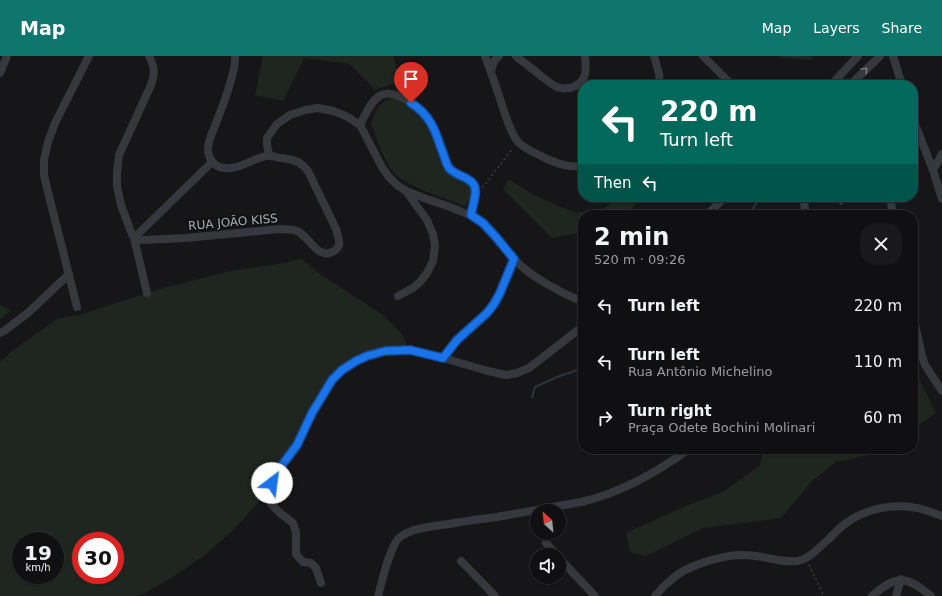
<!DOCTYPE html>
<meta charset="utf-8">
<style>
body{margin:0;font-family:"DejaVu Sans",sans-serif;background:#19191b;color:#f1f3f6;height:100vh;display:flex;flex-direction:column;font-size:15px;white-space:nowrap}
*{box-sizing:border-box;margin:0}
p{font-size:13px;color:#9c9d9f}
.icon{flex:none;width:22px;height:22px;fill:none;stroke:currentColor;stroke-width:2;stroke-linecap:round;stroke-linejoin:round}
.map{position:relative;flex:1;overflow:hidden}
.panel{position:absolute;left:578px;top:154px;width:340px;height:244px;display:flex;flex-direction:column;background:#101012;border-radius:16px;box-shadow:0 1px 3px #0004,0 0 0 1px #303032}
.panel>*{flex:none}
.guide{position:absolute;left:578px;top:24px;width:340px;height:122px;border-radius:16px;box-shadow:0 1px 3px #0004,0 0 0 1px #303032;background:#00695c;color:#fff;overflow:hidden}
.needle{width:26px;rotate:333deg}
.tools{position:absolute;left:530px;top:448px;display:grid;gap:8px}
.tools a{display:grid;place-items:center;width:36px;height:36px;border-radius:50%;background:#101012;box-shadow:0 1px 3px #0004,0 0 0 1px #303032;font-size:20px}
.speed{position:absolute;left:12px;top:476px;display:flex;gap:8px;font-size:20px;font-weight:700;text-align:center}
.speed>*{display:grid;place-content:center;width:52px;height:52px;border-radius:50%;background:#101012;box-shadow:0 1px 3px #0004,0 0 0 1px #303032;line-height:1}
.speed small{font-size:10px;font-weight:400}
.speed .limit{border:6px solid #d22;background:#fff;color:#111}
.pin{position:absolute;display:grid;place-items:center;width:34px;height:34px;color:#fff;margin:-41px -17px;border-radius:50% 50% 50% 0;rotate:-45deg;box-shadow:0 0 4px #0007}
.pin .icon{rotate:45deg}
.me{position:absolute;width:44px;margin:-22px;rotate:30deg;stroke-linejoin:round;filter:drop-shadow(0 0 3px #0008)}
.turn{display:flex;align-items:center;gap:14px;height:84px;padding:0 16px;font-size:18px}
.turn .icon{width:52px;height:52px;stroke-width:2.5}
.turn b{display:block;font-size:28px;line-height:34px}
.then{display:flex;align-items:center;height:38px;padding:0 16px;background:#0003;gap:8px;font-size:15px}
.round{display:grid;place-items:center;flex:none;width:42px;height:42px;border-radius:16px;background:#19191b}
.summary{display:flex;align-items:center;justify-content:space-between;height:68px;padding:0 16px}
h1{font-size:24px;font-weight:700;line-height:30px}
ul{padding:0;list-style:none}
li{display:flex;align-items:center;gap:12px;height:56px;padding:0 16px}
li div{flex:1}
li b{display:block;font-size:15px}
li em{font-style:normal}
header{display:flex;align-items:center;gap:24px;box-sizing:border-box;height:56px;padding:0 20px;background:#0f766e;color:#fff}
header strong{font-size:19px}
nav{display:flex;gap:22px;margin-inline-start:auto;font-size:14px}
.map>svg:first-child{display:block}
.green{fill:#1e261f;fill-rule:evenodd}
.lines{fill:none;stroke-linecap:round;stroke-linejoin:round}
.stream{stroke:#2c353c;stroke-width:2}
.building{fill:#404145;stroke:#303034}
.path{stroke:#3d3f44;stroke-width:1.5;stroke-dasharray:2 3;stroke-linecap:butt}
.minor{stroke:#37383d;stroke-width:8}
.oneway{stroke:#757881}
.route-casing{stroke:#114b97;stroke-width:10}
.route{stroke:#1a73e8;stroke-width:7}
.labels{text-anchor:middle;stroke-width:3.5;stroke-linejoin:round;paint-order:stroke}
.street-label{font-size:12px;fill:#a8adb8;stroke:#111113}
</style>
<header>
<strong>Map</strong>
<nav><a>Map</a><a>Layers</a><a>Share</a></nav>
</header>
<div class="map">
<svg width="942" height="540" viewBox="0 0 942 540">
<rect width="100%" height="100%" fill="#161618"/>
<g class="green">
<polygon points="263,0 393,0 401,25 375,34 350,8 304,2 283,45 255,39"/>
<polygon points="777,0 813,0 811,4 782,2"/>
<path d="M394,42C417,52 429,67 436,90C438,98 440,107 446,113C455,123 469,121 473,137L465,150C449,144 401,128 393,116C383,102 377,84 371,68C375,55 379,45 394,42Z"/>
<polygon points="509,123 534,139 575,157 602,153 621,141 643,141 625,159 583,159 583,176 552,182 503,133"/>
<path d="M302,203L320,218L383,259L402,278L409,294L385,295L342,314L268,436L231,476L205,499L173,521L143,538L133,540H0V306L12,295L57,263L79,259L156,234L230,215L284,207ZM21,485H55V519H21ZM81,485H115V519H81Z"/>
<polygon points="0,249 11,254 0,264"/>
<polygon points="913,311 936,357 913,373"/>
<polygon points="763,393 884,393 878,397 836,406 812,425 781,462 703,472 646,500 630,496 626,477 688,449 725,435 760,409"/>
</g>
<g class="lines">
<g class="stream">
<polyline points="747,159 751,155 761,141"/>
<polyline points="532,341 535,331 557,321 583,312"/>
</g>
</g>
<polygon class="building" points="833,141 849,141 841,149"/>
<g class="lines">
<g class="path">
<polyline points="482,131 484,130 513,92"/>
<polyline points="809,509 824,540"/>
</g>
<g class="minor">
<path d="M149,0C155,12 155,17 151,29L119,99L117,117V130L121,149L131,176L134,182L136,184H143L186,182L279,173C285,173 291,173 297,175C310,181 318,205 334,195C343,190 338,181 336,173L308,115C300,105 295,104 282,102C278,102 272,99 267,100C253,102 239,114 224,112C214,111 208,102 208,93C208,85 212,77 215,70C221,54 227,40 231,24C233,16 236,8 235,0"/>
<path d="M485,0C491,16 497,33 502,49C506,61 510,76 518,86C526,94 538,98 547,103C559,108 570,112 583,110"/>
<path d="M516,0C524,7 533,13 541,20C546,24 551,28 557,31C562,33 570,33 575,30C588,24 586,12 585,0"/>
<polyline points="654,0 659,18 660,29"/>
<polyline points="703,0 732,29"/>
<polyline points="893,0 902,29"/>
<polyline points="491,15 494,5 499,0"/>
<polyline points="0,17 7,0"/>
<polyline points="831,29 858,0"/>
<polyline points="850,29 880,0"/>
<polyline points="913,63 933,114 942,143"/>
<path d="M360,69C365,59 370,47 378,41C390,32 409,44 419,53C425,58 431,65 434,72C440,84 441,101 450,112C456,120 470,120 474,129C478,135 472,152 471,159"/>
<polyline points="269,99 267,89 267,82 277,68 290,59 305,54 318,52 333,55 346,60 360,69 382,111 389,121 397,129 406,135 427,164 433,178 435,190 433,205 427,217 420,226 413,232 398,240"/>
<polyline points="933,114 942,98"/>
<path d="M406,135C421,141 435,146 450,151C461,156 474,159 483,167C495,176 503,190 513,202C529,220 561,237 583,246"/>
<polyline points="803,141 806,159"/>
<polyline points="890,141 893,159"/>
<polyline points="707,159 725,141"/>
<polyline points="147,237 134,182 212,106"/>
<polyline points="77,251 48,136 44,119 44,104 48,86 55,67 89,0"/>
<polyline points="913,260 922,300 925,309 942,335"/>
<polyline points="0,277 4,275 29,256 69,218"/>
<polyline points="443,302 457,284 487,257 494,248 500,237 514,203"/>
<polyline points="546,487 557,499"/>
<polyline points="559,502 595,540"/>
<polyline points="461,505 495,540"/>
<polyline points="321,527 316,512 311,507 303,506 296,498 296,476 293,467 280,457 271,448 268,436 276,417 297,389 312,357 332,324 342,314 356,305 367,299 385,295 409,294 443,302 488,315 506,319 517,317 529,312 542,302 583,270"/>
<path d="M378,540C382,526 390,489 400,481C411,472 435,470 449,468C465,465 481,463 497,461C525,456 553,451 581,446C621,437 656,417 689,393"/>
<path d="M655,540C660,534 666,528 672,523C686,510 717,501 737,499C742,499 749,499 755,500C768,501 783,507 797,505C810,503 819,491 829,483C836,475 845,467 854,462C875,450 902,447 925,454C931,456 936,458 942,460"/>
<path d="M872,540C896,519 906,519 931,540"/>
<polyline points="896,540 901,523"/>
</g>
</g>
<defs><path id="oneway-chevron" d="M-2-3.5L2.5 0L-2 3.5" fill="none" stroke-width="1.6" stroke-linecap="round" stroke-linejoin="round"/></defs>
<use class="oneway" href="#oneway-chevron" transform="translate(865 14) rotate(-45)"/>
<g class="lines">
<defs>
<path id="route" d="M272,427L276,417L297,389L312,357L332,324L342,314L356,305L367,300L385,295L410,294L443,302L457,284L487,257L494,248L500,237L514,203L495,180L483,167L471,159C472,152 478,135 474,129C469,120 455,120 449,112C445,106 444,98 441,92C435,73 429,58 411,47"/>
</defs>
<use href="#route" class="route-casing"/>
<use href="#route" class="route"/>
</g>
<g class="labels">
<g class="street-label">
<text transform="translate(233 166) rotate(-5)" y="4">RUA JOÃO KISS</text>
</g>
</g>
</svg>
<div class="tools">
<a><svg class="needle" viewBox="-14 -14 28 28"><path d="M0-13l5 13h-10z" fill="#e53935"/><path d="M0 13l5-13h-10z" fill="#9c9d9f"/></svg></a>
<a><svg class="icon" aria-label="sound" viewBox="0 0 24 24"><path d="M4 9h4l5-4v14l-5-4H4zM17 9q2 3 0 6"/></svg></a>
</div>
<div class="speed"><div>19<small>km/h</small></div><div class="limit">30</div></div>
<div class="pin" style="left:411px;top:47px;background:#d93025"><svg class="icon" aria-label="arrive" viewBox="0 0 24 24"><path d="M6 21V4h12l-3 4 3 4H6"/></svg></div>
<svg class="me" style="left:272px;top:427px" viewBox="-20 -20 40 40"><circle r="19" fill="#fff"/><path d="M0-13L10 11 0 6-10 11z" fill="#1a73e8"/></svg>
<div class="guide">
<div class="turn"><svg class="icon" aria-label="left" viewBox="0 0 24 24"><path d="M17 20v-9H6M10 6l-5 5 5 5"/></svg><div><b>220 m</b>Turn left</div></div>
<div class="then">Then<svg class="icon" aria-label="left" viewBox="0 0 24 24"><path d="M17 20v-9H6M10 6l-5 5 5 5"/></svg></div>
</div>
<section class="panel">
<div class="summary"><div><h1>2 min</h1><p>520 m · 09:26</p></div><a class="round"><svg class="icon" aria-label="close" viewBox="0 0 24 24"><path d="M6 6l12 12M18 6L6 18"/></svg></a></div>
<ul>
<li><svg class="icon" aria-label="left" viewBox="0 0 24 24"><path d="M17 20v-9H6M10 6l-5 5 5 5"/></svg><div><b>Turn left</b></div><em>220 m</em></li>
<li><svg class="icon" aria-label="left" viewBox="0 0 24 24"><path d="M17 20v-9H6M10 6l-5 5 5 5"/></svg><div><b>Turn left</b><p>Rua Antônio Michelino</p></div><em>110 m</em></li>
<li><svg class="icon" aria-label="right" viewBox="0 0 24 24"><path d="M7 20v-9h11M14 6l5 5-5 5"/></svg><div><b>Turn right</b><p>Praça Odete Bochini Molinari</p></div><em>60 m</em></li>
</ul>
</section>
</div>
